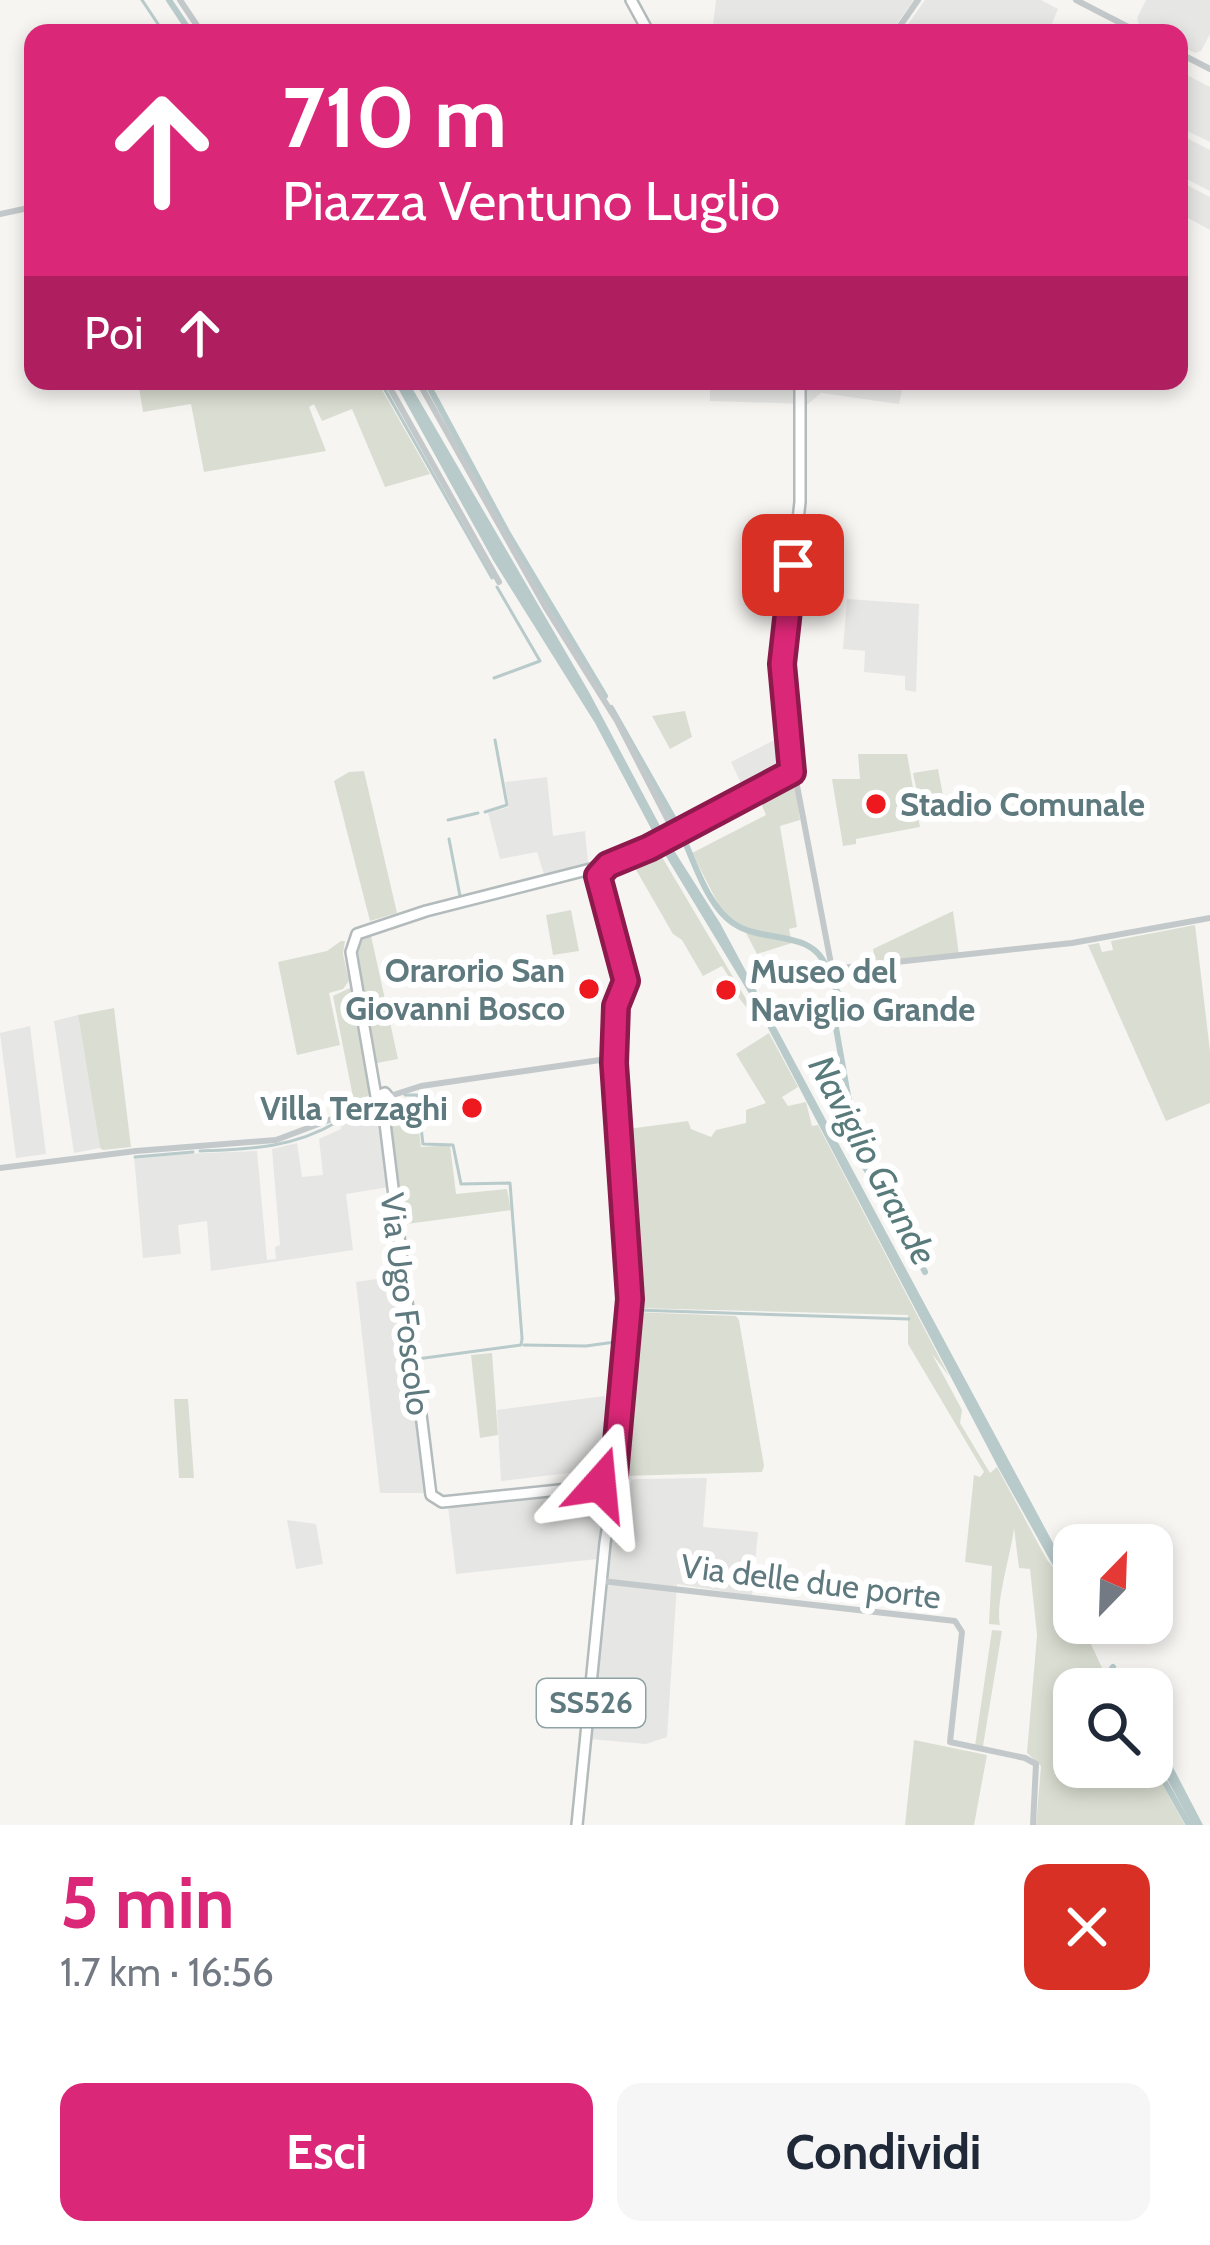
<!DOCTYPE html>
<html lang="it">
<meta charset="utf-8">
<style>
body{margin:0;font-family:Cabin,sans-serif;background:#f6f6f7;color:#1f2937;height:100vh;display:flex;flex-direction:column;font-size:45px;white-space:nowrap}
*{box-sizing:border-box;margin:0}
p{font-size:39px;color:#747a83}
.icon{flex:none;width:66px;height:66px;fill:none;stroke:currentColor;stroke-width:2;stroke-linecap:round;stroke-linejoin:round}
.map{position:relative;height:1825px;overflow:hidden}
.side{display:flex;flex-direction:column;background:#fff;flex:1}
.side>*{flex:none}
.banner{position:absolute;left:24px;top:24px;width:1164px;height:366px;border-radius:24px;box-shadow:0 6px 18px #0003;background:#db2777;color:#fff;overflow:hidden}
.needle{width:78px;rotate:23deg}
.fabs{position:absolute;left:1053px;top:1524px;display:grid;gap:24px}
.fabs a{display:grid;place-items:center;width:120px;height:120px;border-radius:24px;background:#fff;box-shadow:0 6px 18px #0003;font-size:60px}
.pin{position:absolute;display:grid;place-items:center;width:102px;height:102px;color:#fff;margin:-51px;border-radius:24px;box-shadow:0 6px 18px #0006}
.me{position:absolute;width:132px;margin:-66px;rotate:18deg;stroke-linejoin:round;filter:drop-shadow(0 0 9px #0008)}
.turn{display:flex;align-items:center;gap:42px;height:252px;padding:0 60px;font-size:54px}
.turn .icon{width:156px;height:156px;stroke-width:2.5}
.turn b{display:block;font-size:84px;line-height:102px}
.then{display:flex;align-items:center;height:114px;padding:0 60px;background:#0003;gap:24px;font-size:45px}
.round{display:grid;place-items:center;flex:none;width:126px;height:126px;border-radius:24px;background:#f6f6f7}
.headline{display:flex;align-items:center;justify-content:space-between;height:204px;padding:0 60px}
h1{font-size:72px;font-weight:700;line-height:90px;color:#db2777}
.cta{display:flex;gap:24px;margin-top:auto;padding:24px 60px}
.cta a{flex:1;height:138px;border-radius:24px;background:#db2777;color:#fff;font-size:48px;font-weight:700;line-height:138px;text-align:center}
.cta a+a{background:#f6f6f7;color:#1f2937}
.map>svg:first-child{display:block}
.built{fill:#e6e6e5}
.green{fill:#daded2}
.water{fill:#b8caca}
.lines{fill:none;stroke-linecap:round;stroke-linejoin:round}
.stream{stroke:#b8caca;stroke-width:3}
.canal{stroke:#b8caca;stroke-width:6}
.major-casing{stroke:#b4bbbc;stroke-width:14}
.minor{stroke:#c3c9ca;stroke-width:6}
.major{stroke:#fff;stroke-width:9}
.route-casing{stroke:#8e194d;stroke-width:30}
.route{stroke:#db2777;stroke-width:21}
.poi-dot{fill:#ee191f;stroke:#fff;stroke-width:4.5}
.labels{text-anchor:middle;stroke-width:12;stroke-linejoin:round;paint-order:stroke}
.shield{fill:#fff;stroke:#8fa2a5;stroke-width:3}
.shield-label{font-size:30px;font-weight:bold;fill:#5f7a7f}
.poi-label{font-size:33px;font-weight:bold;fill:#5f7a7f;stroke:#fff;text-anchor:start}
.street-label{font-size:33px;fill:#5f7a7f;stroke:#fff}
.water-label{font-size:36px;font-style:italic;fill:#597b7b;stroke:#fff}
</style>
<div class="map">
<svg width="1210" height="1825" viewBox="0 0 1210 1825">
<rect width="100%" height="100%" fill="#f6f5f2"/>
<g class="built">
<polygon points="716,0 914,0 890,33 712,33"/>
<polygon points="925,0 1041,0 1058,9 1048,33 902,33"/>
<polygon points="1146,0 1210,0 1210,34 1201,51 1195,53 1179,45 1179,33 1156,33 1139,24 1137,18"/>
<polygon points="1183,73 1210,87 1210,142 1179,127 1179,81"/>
<polygon points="1179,134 1210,150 1210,191 1179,175"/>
<polygon points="1179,181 1210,197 1210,230 1179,213"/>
<polygon points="710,381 904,381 899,404 821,393 808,404 710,401"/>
<polygon points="847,599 919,604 916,692 905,690 905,676 864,672 865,651 843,649"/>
<polygon points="786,734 788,762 778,775 745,792 731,762"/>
<polygon points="547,777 553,836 585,831 588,863 584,867 544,874 537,852 500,859 488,813 509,807 505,782"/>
<polygon points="78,1015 100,1148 74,1153 54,1021"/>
<polygon points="30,1026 46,1154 16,1158 0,1033"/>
<polygon points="376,1104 389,1187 346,1194 353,1250 211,1271 207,1221 178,1225 181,1254 143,1258 134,1156 257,1151 267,1260 276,1259 275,1247 280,1245 272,1149 297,1143 302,1177 323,1175 319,1139 341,1129 340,1119"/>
<polygon points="398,1276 426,1493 380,1493 356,1282"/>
<polygon points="605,1396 608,1448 603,1469 501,1481 497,1410"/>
<polygon points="707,1478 703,1527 758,1532 752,1596 677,1584 667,1737 646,1744 590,1739 607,1558 456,1574 448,1506 590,1492 601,1507 628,1510 631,1481 635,1479"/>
<polygon points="287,1520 316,1524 323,1564 296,1569"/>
</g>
<g class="green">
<polygon points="138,381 377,381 430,474 385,487 352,409 322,421 314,404 309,407 326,451 204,472 191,404 143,412"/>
<polygon points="685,711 692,737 670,749 652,716"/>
<polygon points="858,754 907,754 920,827 856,839 856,844 843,846 832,779 860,779"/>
<polygon points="938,769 946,811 922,816 913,773"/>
<polygon points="364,771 397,913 370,921 334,781 349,772"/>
<polygon points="794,774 800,820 780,826 797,927 789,929 792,943 757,954 744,929 723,913 692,853 766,815 757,794"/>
<polygon points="654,851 659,852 752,1009 750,1012 729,985 732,982 722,966 703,976 682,940 673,934 631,861"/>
<polygon points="571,910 579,951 553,955 546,915"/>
<polygon points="953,911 959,955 876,964 873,949"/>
<polygon points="1195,925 1210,1051 1210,1103 1166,1121 1088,945 1099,943 1102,952 1113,950 1111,941"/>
<polygon points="370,931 398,1059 377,1063 356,954 357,943"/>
<polygon points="341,941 345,941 343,954 349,981 343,989 329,993 340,1045 297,1055 278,962 327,951"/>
<polygon points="352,987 371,1090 370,1095 354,1102 333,996"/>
<polygon points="114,1008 131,1147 103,1150 100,1148 78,1015"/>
<path d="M769,1033L798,1087L782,1097L788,1106L806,1102L812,1126L818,1125L949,1376L932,1354L962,1410L960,1423L990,1473L997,1467L1047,1560C1063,1577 1074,1600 1074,1623H1081L1112,1689H1074V1767L1152,1766L1185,1825H1036L1041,1766L1027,1753L1037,1635L1030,1569L1019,1568L1014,1528C1011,1554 995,1604 1000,1625L989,1624L992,1566L965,1562L974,1475L980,1477L984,1472L908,1344V1315L633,1308L624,1177L630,1176L628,1129L688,1121L691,1129L711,1137L716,1130L746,1123V1110L766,1103L736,1054Z"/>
<polygon points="397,1100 415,1100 421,1147 450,1145 456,1194 507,1189 511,1210 399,1225 387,1121"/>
<polygon points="635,1312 736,1316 739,1320 764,1466 762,1472 623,1476 618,1473"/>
<polygon points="492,1353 498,1435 480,1438 471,1355"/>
<polygon points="174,1399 188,1399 194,1478 179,1478"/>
<polygon points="992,1630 1002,1631 983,1746 975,1746"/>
<polygon points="914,1740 987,1755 974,1825 905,1825"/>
</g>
<g class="water">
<polygon points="394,381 408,381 589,692 668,841 720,923 1074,1582 1074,1603 999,1469 756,1005 664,853 595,723 493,560"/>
<polygon points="1152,1727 1203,1825 1192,1825 1152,1751"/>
</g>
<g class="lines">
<g class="stream">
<polyline points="142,0 164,33"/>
<polyline points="380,381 492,578"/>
<polyline points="494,678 540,661 497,587"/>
<polyline points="485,812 507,805 495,740"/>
<polyline points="448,820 478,813"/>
<polyline points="449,839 460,896"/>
<polyline points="405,1095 417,1095 423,1144 453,1145 461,1184 510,1183 522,1338"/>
<path d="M200,1151C250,1149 293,1148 337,1122"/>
<polyline points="135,1157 193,1152"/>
<polyline points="632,1337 636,1310 909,1319"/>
<polyline points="524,1345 586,1346 622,1341"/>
<polyline points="417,1359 521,1345 522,1339"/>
</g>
<g class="canal">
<polyline points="169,0 191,33"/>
<polyline points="426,381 507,532 605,696"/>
<polyline points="611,708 679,828"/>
<path d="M682,835C694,862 709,910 736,925C765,943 814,929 827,969"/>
<polyline points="833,983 839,995 836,1028 850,1107"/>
<polyline points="850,1109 860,1158 880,1194"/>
<polyline points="882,1196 903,1230"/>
<polyline points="912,1247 925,1272"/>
<polyline points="1113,1667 1109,1673 1115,1689"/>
<polyline points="1152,1760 1189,1825"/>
</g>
<defs>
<g id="major">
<polyline points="631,0 649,33"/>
<polyline points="378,1096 385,1093 391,1100 384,1115 431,1495 442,1502 588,1487 614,1492"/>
<polyline points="385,1107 377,1102 351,952 357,934 426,911 622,861 792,772 782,665 800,502 800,381"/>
<polyline points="577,1825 605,1543 612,1500 619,1485 613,1467 630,1299 614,1058 616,1006 625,981 594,868"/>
</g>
</defs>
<use href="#major" class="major-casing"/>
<g class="minor">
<polyline points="180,0 202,33"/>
<polyline points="1076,0 1140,33"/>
<polyline points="895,33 918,0"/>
<polyline points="1179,53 1210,69"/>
<polyline points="0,214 33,207"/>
<polyline points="386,381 499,582"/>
<polyline points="418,381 546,608 617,721 674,832"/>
<polyline points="794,770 832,969 1072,943 1210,918"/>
<polyline points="390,1096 421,1086 614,1058"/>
<polyline points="0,1168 136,1151 276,1140 377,1102"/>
<polyline points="602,1581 955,1621 962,1632 950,1742 1025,1758 1036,1764 1033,1825"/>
</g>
<use href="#major" class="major"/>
</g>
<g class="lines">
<defs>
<polyline id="route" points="600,1484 605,1475 614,1475 630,1299 614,1063 616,1006 626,981 598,876 608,865 649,848 792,772 782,664 793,565"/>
</defs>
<use href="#route" class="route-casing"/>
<use href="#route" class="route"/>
</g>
<g class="poi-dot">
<circle cx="876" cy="804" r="12"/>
<circle cx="589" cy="989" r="12"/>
<circle cx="726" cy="990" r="12"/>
<circle cx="472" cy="1108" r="12"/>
</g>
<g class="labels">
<rect class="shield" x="537" y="1679" width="108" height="48" rx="9"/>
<g class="shield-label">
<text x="591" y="1713">SS526</text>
</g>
<g class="poi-label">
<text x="900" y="816">Stadio Comunale</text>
<text x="565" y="982" text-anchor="end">Orarorio San<tspan x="565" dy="38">Giovanni Bosco</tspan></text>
<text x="750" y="983">Museo del<tspan x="750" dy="38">Naviglio Grande</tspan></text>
<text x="448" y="1120" text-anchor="end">Villa Terzaghi</text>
</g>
<g class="street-label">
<text transform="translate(406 1304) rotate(83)" y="12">Via Ugo Foscolo</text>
<text transform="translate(811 1581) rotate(7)" y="12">Via delle due porte</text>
</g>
<g class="water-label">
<text transform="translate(873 1160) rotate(62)" y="13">Naviglio Grande</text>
</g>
</g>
</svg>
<div class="fabs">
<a><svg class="needle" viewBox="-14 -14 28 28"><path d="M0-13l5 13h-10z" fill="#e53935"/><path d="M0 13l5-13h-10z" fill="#747a83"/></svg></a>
<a><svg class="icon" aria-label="search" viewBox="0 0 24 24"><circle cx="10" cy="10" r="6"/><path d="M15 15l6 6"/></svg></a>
</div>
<div class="pin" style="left:793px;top:565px;background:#d93025"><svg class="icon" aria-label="arrive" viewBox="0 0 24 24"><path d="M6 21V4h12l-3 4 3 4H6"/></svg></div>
<svg class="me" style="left:600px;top:1484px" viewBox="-20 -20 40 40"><path d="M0-17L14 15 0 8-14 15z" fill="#db2777" stroke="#fff" stroke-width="4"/></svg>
<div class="banner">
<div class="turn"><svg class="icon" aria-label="ahead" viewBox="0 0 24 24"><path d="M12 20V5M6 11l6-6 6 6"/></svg><div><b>710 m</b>Piazza Ventuno Luglio</div></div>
<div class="then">Poi<svg class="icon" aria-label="ahead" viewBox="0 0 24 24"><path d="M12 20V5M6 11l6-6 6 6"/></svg></div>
</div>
</div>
<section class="side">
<div class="headline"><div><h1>5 min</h1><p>1.7 km · 16:56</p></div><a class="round" style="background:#d93025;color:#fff"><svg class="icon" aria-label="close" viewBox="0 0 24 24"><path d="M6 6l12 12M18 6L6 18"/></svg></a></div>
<div class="cta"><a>Esci</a><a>Condividi</a></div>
</section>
